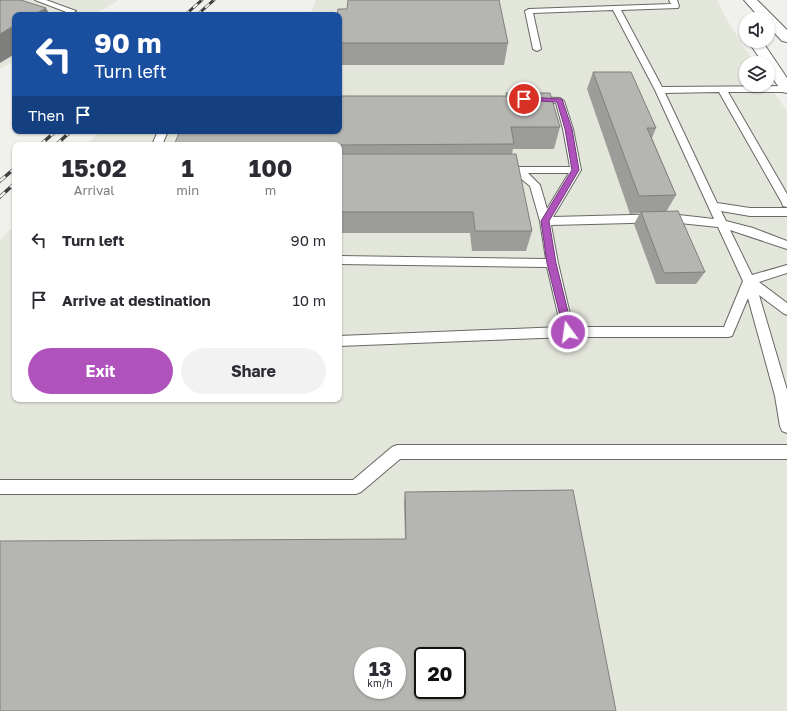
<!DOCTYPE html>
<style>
body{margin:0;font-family:"Golos Text",sans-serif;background:#f2f2f3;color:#2b2b33;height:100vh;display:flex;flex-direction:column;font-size:15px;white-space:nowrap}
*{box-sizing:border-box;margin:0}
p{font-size:13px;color:#7c7c81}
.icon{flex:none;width:22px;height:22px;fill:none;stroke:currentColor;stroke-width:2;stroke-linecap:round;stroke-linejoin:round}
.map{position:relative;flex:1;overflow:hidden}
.side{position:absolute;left:12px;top:142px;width:330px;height:260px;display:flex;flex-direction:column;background:#fff;border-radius:8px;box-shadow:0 1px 3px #0004}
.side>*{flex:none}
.guide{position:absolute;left:12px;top:12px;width:330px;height:122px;border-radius:8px;box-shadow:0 1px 3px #0004;background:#1a4fa0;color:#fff;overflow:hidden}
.tools{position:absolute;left:739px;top:12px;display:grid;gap:8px}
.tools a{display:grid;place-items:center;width:36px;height:36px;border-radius:50%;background:#fff;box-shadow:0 1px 3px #0004;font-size:20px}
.speed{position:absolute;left:354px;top:647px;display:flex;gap:8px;font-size:20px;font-weight:700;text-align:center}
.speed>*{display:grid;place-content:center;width:52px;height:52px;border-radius:50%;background:#fff;box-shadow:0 1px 3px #0004;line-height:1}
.speed small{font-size:10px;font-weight:400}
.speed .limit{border:2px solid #111;border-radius:6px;background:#fff;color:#111}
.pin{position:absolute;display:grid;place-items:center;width:34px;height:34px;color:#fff;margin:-17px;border:2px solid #fff;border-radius:50%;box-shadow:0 1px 4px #0007}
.me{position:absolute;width:44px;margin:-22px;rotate:346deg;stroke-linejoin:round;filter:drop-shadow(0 0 3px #0008)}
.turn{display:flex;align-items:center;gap:14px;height:84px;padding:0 16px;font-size:18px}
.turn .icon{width:52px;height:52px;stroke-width:2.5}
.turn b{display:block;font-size:28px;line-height:34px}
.then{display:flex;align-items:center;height:38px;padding:0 16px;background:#0003;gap:8px;font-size:15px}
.eta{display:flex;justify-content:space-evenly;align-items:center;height:68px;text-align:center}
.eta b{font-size:24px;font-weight:700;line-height:28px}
.cta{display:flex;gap:8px;margin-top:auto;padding:8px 16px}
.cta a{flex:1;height:46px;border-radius:24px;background:#af52bc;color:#fff;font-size:16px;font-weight:700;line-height:46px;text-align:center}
.cta a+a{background:#f2f2f3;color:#2b2b33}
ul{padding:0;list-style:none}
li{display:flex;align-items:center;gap:12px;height:60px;padding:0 16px}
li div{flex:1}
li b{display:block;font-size:15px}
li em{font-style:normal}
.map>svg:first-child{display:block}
.built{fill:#e3e6db;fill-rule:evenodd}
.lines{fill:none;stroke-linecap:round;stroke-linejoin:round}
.lane-casing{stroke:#686965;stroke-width:2}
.primary-casing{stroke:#686965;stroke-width:2}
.lane{fill:#fff;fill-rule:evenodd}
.primary{fill:#fff;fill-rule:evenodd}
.rail-far1-casing{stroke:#3f3f3d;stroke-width:3}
.rail-casing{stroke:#3f3f3d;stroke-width:3.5}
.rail-far1{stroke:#f0f1ed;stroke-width:2;stroke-dasharray:5.5;stroke-linecap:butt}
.rail{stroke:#f0f1ed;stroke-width:2.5;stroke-dasharray:7;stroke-linecap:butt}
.wall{fill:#9c9d99}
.shaded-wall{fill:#7f7f7d}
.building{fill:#b5b6b2;stroke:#7f7f7d;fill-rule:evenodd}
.route{fill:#af52bc;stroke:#72357a}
</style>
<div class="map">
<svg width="787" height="711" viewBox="0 0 787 711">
<rect width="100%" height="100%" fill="#f0f1ed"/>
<g class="built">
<polygon points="0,0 119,0 93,15 15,15 15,61 0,69"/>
<path d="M316,0H717L727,20L754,63H746V85H768V84L787,111V711H0V241L15,224V399H339V145H87L100,131H339V15H310ZM363,656H397V690H363ZM423,656H457V690H423Z"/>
</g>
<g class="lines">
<defs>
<g id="lane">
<polygon points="35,0 46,0 76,11 72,13 69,13"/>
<path d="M669,0H677L679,6L678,8L621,10L662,87L787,86V92H728L787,194V207L783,206L782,203L719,92L665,93L717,203L750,208H787V216H750L721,211L726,221L753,228L787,241V249L730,230L752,275L787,265V273L759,282L787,303V315L783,313L759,295L787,390V433L782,431L780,426L775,396L748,298L732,336L728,337H568L339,346V336L561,327L547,267L339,264V256L546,259L540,221L530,186L510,170L515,167H570L563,129L556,103L532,101L531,99L532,97L560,98L564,101L573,129L581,170L553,217L670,214L714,219L655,90L613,10L533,13L541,49L537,51L533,49L525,11L529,9L671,4ZM528,173H569L547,209L540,185ZM670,222L718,227L743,281L724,327H573L558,263L551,225Z"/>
<polygon points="158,131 168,131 162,145 152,145"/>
<polygon points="397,445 787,445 787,459 400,459 361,492 356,494 0,494 0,480 353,480 392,447"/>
</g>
<g id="primary">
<polygon points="744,0 757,0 787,30 787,42 782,41 768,26 768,19 761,19"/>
<polygon points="748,41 762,41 787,78 787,93 782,92 768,71 768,63 763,63"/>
</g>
</defs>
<use href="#lane" class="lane-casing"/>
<use href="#primary" class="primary-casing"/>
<use href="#lane" class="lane"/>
<use href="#primary" class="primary"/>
<defs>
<g id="rail-far1">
<polyline points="185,15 202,0"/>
<polyline points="197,15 214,0"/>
</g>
<g id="rail">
<polyline points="40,145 56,131"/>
<polyline points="56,145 71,131"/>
<polyline points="0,181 15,168"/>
<polyline points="0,197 15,183"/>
</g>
</defs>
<use href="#rail-far1" class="rail-far1-casing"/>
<use href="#rail" class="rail-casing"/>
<use href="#rail-far1" class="rail-far1"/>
<use href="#rail" class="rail"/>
</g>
<g class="wall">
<polygon points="347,9 508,43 504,65 339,65 339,15"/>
<polygon points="593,72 656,128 652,138 676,195 666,212 705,272 696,284 656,284 634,224 640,213 630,214 587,89"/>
<polygon points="506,93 560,127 554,149 513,149 512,154 532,231 526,251 472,251 470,233 339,233 339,145 174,145 506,96"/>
<polygon points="573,490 405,539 404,503 405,492"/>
</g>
<g class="shaded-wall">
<polygon points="46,8 50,15 33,15"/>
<polygon points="15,25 15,54 0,63 0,34"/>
</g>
<g class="building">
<polygon points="0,0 21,0 46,8 33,15 15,15 15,25 0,34"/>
<polygon points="348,0 499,0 508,43 339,43 339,15 337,15 338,9 347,9"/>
<polygon points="593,72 631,72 656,128 647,128 676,195 639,196"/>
<polygon points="506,93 550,93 560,127 511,127 514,144 336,145 174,145 180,131 339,131 339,96 507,96"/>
<polygon points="339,154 516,154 532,231 475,231 473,212 339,212"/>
<polygon points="678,211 705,272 664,273 641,212"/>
<path d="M573,490L616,711H0V541L406,539L405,492ZM363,656H397V690H363ZM423,656H457V690H423Z"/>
</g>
<polygon class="route" points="524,97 562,99 572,129 579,170 549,221 556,263 573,332 568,335 564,332 547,263 541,221 572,170 565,129 557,102 522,100 522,98"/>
</svg>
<div class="tools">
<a><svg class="icon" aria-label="sound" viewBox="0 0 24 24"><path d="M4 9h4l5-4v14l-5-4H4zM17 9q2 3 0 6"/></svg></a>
<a><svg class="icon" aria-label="layers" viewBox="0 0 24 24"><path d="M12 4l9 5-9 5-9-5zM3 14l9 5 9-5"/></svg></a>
</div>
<div class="speed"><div>13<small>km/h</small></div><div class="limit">20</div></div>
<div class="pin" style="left:524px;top:99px;background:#d93025"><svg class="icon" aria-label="arrive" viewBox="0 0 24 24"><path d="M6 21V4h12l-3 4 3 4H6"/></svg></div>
<svg class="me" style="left:568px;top:332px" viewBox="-20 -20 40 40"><circle r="17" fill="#af52bc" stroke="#fff" stroke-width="3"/><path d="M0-11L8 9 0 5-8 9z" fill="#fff"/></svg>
<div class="guide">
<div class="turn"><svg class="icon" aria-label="left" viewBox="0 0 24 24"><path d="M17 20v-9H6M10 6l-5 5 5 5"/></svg><div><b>90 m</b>Turn left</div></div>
<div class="then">Then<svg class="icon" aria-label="arrive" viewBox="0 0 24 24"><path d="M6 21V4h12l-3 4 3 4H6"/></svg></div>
</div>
<section class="side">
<div class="eta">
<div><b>15:02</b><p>Arrival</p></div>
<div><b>1</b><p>min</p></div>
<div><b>100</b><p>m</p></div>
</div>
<ul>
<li><svg class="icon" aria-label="left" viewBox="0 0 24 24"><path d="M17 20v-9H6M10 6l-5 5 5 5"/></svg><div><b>Turn left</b></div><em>90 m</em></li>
<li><svg class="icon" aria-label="arrive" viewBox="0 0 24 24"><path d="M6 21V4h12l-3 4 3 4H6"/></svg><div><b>Arrive at destination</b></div><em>10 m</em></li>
</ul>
<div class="cta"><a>Exit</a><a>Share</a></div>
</section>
</div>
